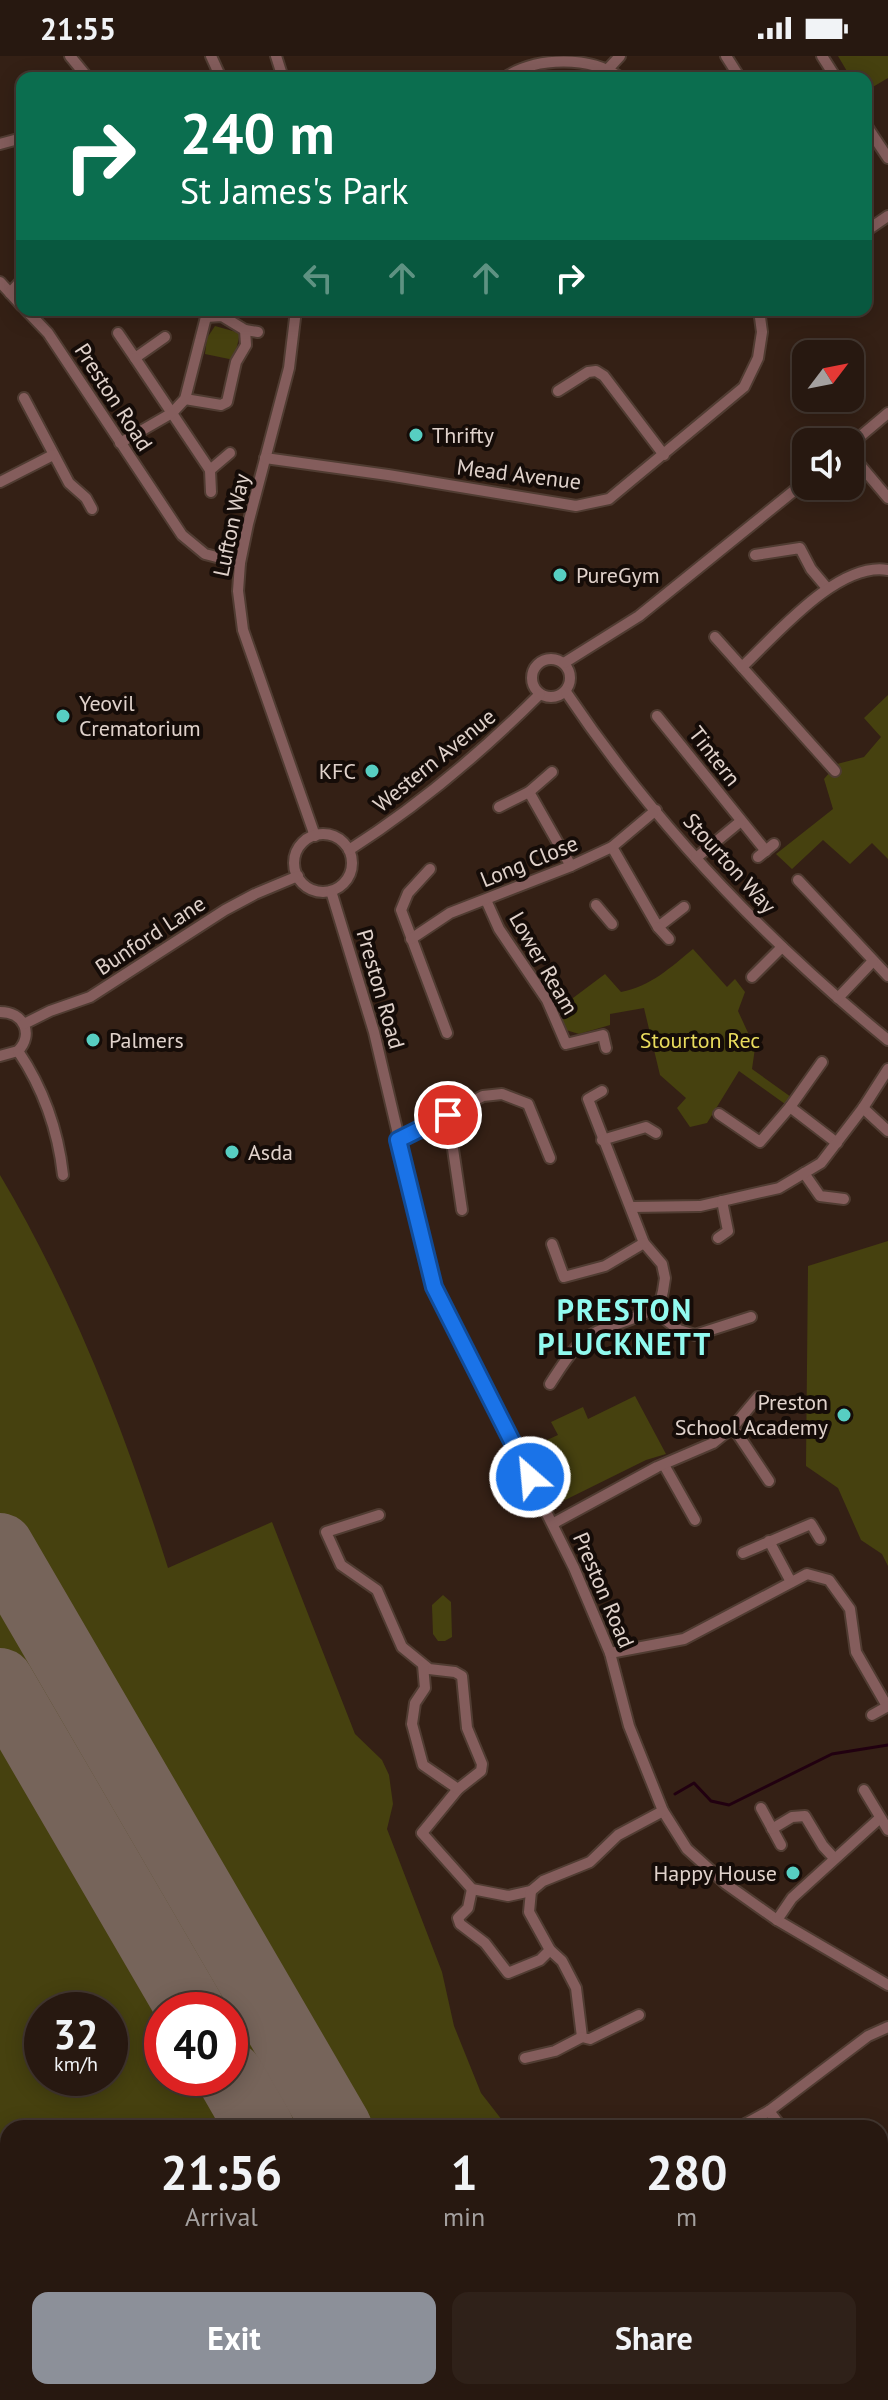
<!DOCTYPE html>
<style>
body{margin:0;font-family:"PT Sans",sans-serif;background:#2f2119;color:#f1f3f6;height:100vh;display:flex;flex-direction:column;font-size:30px;white-space:nowrap}
*{box-sizing:border-box;margin:0}
p{font-size:26px;color:#a4a09f}
.icon{flex:none;width:44px;height:44px;fill:none;stroke:currentColor;stroke-width:2;stroke-linecap:round;stroke-linejoin:round}
.map{position:relative;flex:1;overflow:hidden}
.details{position:absolute;left:0px;top:2064px;width:888px;height:280px;display:flex;flex-direction:column;background:#271810;border-radius:24px 24px 0 0;box-shadow:0 4px 20px #0003,0 0 0 2px #433730}
.details>*{flex:none}
.guide{position:absolute;left:16px;top:16px;width:856px;height:244px;border-radius:16px;box-shadow:0 4px 20px #0003,0 0 0 2px #433730;background:#0b6e4f;color:#fff;overflow:hidden}
.needle{width:52px;rotate:58deg}
.controls{position:absolute;left:792px;top:284px;display:grid;gap:16px}
.controls a{display:grid;place-items:center;width:72px;height:72px;border-radius:16px;background:#271810;box-shadow:0 4px 20px #0003,0 0 0 2px #433730;font-size:40px}
.speed{position:absolute;left:24px;top:1936px;display:flex;gap:16px;font-size:40px;font-weight:700;text-align:center}
.speed>*{display:grid;place-content:center;width:104px;height:104px;border-radius:50%;background:#271810;box-shadow:0 4px 20px #0003,0 0 0 2px #433730;line-height:1}
.speed small{font-size:20px;font-weight:400}
.speed .limit{border:12px solid #d22;background:#fff;color:#111}
.pin{position:absolute;display:grid;place-items:center;width:68px;height:68px;color:#fff;margin:-34px;border:4px solid #fff;border-radius:50%;box-shadow:0 2px 8px #0007}
.me{position:absolute;width:88px;margin:-44px;rotate:333deg;stroke-linejoin:round;filter:drop-shadow(0 0 6px #0008)}
.turn{display:flex;align-items:center;gap:28px;height:168px;padding:0 32px;font-size:36px}
.turn .icon{width:104px;height:104px;stroke-width:2.5}
.turn b{display:block;font-size:56px;line-height:68px}
.lanes{display:flex;align-items:center;height:76px;padding:0 32px;background:#0003;justify-content:center;gap:40px;direction:ltr}
.lanes .off{opacity:.35}
.eta{display:flex;justify-content:space-evenly;align-items:center;height:136px;text-align:center}
.eta b{font-size:48px;font-weight:700;line-height:56px}
.cta{display:flex;gap:16px;margin-top:auto;padding:16px 32px}
.cta a{flex:1;height:92px;border-radius:16px;background:#8c9099;color:#fff;font-size:32px;font-weight:700;line-height:92px;text-align:center}
.cta a+a{background:#2f2119;color:#f1f3f6}
.status{display:flex;justify-content:space-between;align-items:center;height:56px;padding:0 40px;background:#271810;direction:ltr}
.status svg{height:22px;fill:currentColor}
.map>svg:first-child{display:block}
.green{fill:#46410f;fill-rule:evenodd}
.lines{fill:none;stroke-linecap:round;stroke-linejoin:round}
.stream{stroke:#210010;stroke-width:3}
.runway{stroke:#76645a;stroke-width:68}
.minor-casing{stroke:#503c32;stroke-width:14}
.minor{stroke:#845d5c;stroke-width:10}
.route-casing{stroke:#114b97;stroke-width:20}
.route{stroke:#1a73e8;stroke-width:14}
.poi-dot{fill:#57cec2;stroke:#150c08;stroke-width:3}
.labels{text-anchor:middle;stroke-width:8;stroke-linejoin:round;paint-order:stroke}
.street-label{font-size:22px;fill:#e0d2cb;stroke:#150c08}
.poi-label{font-size:22px;fill:#e0d2cb;stroke:#150c08;text-anchor:start}
.park-label{font-size:22px;fill:#e8db5d;stroke:#150c08}
.district-label{font-size:30px;font-weight:bold;letter-spacing:2px;fill:#91faef;stroke:#150c08}
</style>
<div class="status"><b>21:55</b><svg viewBox="0 0 49 12"><path d="M0 12V9h3v3zM5 12V6h3v6zM10 12V3h3v9zM15 12V0h3v12zM26 1h20v11H26zM47 4h2v5h-2z"/></svg></div>
<div class="map">
<svg width="888" height="2344" viewBox="0 0 888 2344">
<rect width="100%" height="100%" fill="#342015"/>
<g class="green">
<polygon points="838,0 888,0 888,22 866,35 866,22 851,22"/>
<polygon points="215,270 240,277 234,304 205,298 207,282"/>
<polygon points="888,639 888,803 872,787 850,808 823,784 792,813 776,798 833,753 824,723 837,708 864,701 881,681 864,662"/>
<path d="M693,893L727,931L735,923L745,936L738,955L755,992L752,1013L791,1041L785,1048L739,1015L707,1067L690,1071L677,1052L686,1042L660,1019L644,952L610,958V969L579,978L566,974L554,948L573,942L605,918L621,936C651,930 670,912 693,893Z"/>
<path d="M0,1119C73,1242 125,1376 168,1512L272,1466L355,1678L382,1704L389,1719L393,1748L387,1773L442,1916L454,1970L481,2037L502,2064L500,2072H8V2336H640L644,2344H0ZM110,1954V2022H42V1954ZM230,1954V2022H162V1954Z"/>
<polygon points="888,1185 888,1510 882,1498 861,1484 838,1432 806,1410 808,1210"/>
<polygon points="635,1340 666,1398 646,1404 557,1448 527,1393 558,1379 551,1366 583,1351 588,1363"/>
<polygon points="443,1539 451,1546 452,1581 445,1585 438,1585 433,1578 432,1549"/>
</g>
<g class="lines">
<polyline class="stream" points="675,1738 694,1727 711,1745 729,1749 832,1698 888,1689"/>
<g class="runway">
<polyline points="0,1491 338,2072"/>
<polyline points="0,1626 191,1954"/>
<polyline points="230,2020 260,2072"/>
<polyline points="414,2336 419,2344"/>
<polyline points="492,2336 497,2344"/>
</g>
<defs>
<g id="minor">
<polyline points="70,0 88,22"/>
<polyline points="211,0 221,22"/>
<polyline points="276,0 283,22"/>
<polyline points="726,0 740,22"/>
<polyline points="822,0 836,22"/>
<polyline points="609,12 620,0"/>
<path d="M504,22C537,0 591,0 621,22"/>
<polyline points="866,69 888,102"/>
<polyline points="0,88 22,82"/>
<polyline points="866,175 888,160"/>
<polyline points="0,226 22,250"/>
<polyline points="10,237 22,224"/>
<polyline points="26,254 48,277 182,479 205,498 240,507"/>
<polyline points="296,254 289,312 248,468 240,507 238,535 243,574 315,780"/>
<polyline points="245,274 258,276"/>
<polyline points="118,277 135,302 165,281"/>
<polyline points="135,302 210,414"/>
<polyline points="558,335 588,316 596,315 604,320 664,399"/>
<polyline points="24,342 69,427 86,442 92,453"/>
<polyline points="185,343 221,349 227,346 236,306 246,289 245,274 222,260 206,261"/>
<polyline points="120,387 172,357 185,343 206,261 216,254"/>
<polyline points="850,389 888,357"/>
<polyline points="850,397 888,442"/>
<polyline points="265,402 388,419 576,450 609,443 744,331 758,302 762,276 759,254"/>
<polyline points="0,426 53,399"/>
<polyline points="211,436 210,414 230,397"/>
<polyline points="755,499 800,492 811,513 827,532"/>
<polyline points="715,581 835,715"/>
<circle cx="551" cy="622" r="19"/>
<polyline points="564,607 639,560 806,425"/>
<path d="M742,611C776,579 838,505 888,514"/>
<path d="M566,636C654,767 765,884 888,984"/>
<polyline points="657,660 766,795"/>
<polyline points="529,736 571,810"/>
<polyline points="499,751 529,736 552,716"/>
<circle cx="323" cy="807" r="29"/>
<polyline points="612,791 658,871 684,851"/>
<path d="M349,794C418,750 482,696 540,638"/>
<polyline points="758,801 774,788"/>
<polyline points="696,802 741,765"/>
<polyline points="430,813 408,837 401,854 447,977"/>
<polyline points="798,824 888,920"/>
<polyline points="331,835 374,976 434,1231 574,1512 610,1597 629,1670 663,1755 687,1793 726,1828 777,1864 888,1929"/>
<polyline points="486,844 499,873 547,944 566,988 603,979 606,992"/>
<polyline points="596,849 612,868"/>
<polyline points="658,871 669,883"/>
<polyline points="411,883 450,857 571,810 612,791 656,754"/>
<polyline points="752,921 782,891"/>
<polyline points="838,942 873,905"/>
<path d="M0,956C24,956 34,978 18,995L0,1000"/>
<polyline points="24,968 50,955 90,941 225,854 255,838 298,820"/>
<path d="M18,995C43,1032 58,1074 63,1119"/>
<polyline points="602,1035 588,1043 644,1187 662,1208 665,1222 663,1235 661,1243 652,1253 679,1274 695,1279 751,1261"/>
<polyline points="790,1051 837,1087"/>
<polyline points="863,1052 888,1075"/>
<polyline points="719,1058 760,1086 790,1051 822,1006"/>
<polyline points="448,1059 462,1154"/>
<polyline points="398,1084 483,1040 502,1038 528,1048 550,1102"/>
<polyline points="602,1084 646,1071 656,1077"/>
<polyline points="804,1117 820,1140 844,1143"/>
<polyline points="631,1151 700,1150 779,1132 821,1107 863,1052 888,1013"/>
<polyline points="718,1182 728,1175 722,1145"/>
<polyline points="552,1188 564,1221 605,1210 644,1187"/>
<path d="M550,1328C565,1305 578,1281 606,1272C622,1266 638,1262 652,1253"/>
<polyline points="733,1371 769,1425"/>
<polyline points="664,1409 695,1464"/>
<polyline points="379,1459 326,1476 341,1509 377,1534 402,1591 429,1613 455,1616 462,1620 467,1672 482,1708 481,1715 458,1733 422,1777 472,1833 508,1840 531,1835 543,1825 590,1806 618,1779 663,1755"/>
<polyline points="554,1467 657,1411 713,1387 733,1371 758,1341"/>
<polyline points="769,1485 791,1526"/>
<polyline points="743,1497 811,1468 820,1483"/>
<polyline points="610,1597 684,1583 807,1518 829,1524 850,1553 856,1596 887,1650"/>
<polyline points="423,1609 425,1632 415,1647 412,1668 423,1709 458,1733"/>
<polyline points="872,1659 888,1650"/>
<polyline points="864,1734 888,1774"/>
<polyline points="761,1752 781,1789"/>
<polyline points="772,1773 792,1761 805,1760 823,1790 834,1802"/>
<polyline points="472,1833 468,1852 458,1862 460,1868 485,1887 508,1917 540,1904 550,1894"/>
<polyline points="531,1835 529,1856 550,1894 562,1905 576,1932 582,1981 590,1983 639,1959"/>
<polyline points="777,1864 792,1842 880,1762"/>
<polyline points="525,2002 555,1995 582,1981"/>
<polyline points="769,2055 782,2072"/>
<polyline points="738,2072 769,2055 868,1980 888,1971"/>
<polyline points="880,2103 888,2093"/>
<polyline points="880,2200 888,2211"/>
<polyline points="801,2336 805,2344"/>
<polyline points="828,2344 842,2336"/>
</g>
</defs>
<use href="#minor" class="minor-casing"/>
<use href="#minor" class="minor"/>
</g>
<g class="lines">
<defs>
<polyline id="route" points="448,1059 398,1084 434,1231 530,1421"/>
</defs>
<use href="#route" class="route-casing"/>
<use href="#route" class="route"/>
</g>
<g class="poi-dot">
<circle cx="416" cy="379" r="8"/>
<circle cx="560" cy="519" r="8"/>
<circle cx="63" cy="660" r="8"/>
<circle cx="372" cy="715" r="8"/>
<circle cx="93" cy="984" r="8"/>
<circle cx="232" cy="1096" r="8"/>
<circle cx="844" cy="1359" r="8"/>
<circle cx="793" cy="1817" r="8"/>
</g>
<g class="labels">
<g class="street-label">
<text transform="translate(114 341) rotate(57)" y="8">Preston Road</text>
<text transform="translate(519 418) rotate(7)" y="8">Mead Avenue</text>
<text transform="translate(231 469) rotate(-78)" y="8">Lufton Way</text>
<text transform="translate(715 700) rotate(52)" y="8">Tintern</text>
<text transform="translate(434 704) rotate(-39)" y="8">Western Avenue</text>
<text transform="translate(529 805) rotate(-22)" y="8">Long Close</text>
<text transform="translate(730 807) rotate(48)" y="8">Stourton Way</text>
<text transform="translate(150 879) rotate(-33)" y="8">Bunford Lane</text>
<text transform="translate(544 907) rotate(60)" y="8">Lower Ream</text>
<text transform="translate(381 933) rotate(74)" y="8">Preston Road</text>
<text transform="translate(604 1534) rotate(67)" y="8">Preston Road</text>
</g>
<g class="poi-label">
<text x="432" y="387">Thrifty</text>
<text x="576" y="527">PureGym</text>
<text x="79" y="655">Yeovil<tspan x="79" dy="25">Crematorium</tspan></text>
<text x="356" y="723" text-anchor="end">KFC</text>
<text x="109" y="992">Palmers</text>
<text x="248" y="1104">Asda</text>
<text x="828" y="1354" text-anchor="end">Preston<tspan x="828" dy="25">School Academy</tspan></text>
<text x="777" y="1825" text-anchor="end">Happy House</text>
</g>
<g class="park-label">
<text x="700" y="992">Stourton Rec</text>
</g>
<g class="district-label">
<text x="625" y="1265">PRESTON<tspan x="625" dy="34">PLUCKNETT</tspan></text>
</g>
</g>
</svg>
<div class="controls">
<a><svg class="needle" viewBox="-14 -14 28 28"><path d="M0-13l5 13h-10z" fill="#e53935"/><path d="M0 13l5-13h-10z" fill="#a4a09f"/></svg></a>
<a><svg class="icon" aria-label="sound" viewBox="0 0 24 24"><path d="M4 9h4l5-4v14l-5-4H4zM17 9q2 3 0 6"/></svg></a>
</div>
<div class="speed"><div>32<small>km/h</small></div><div class="limit">40</div></div>
<div class="pin" style="left:448px;top:1059px;background:#d93025"><svg class="icon" aria-label="arrive" viewBox="0 0 24 24"><path d="M6 21V4h12l-3 4 3 4H6"/></svg></div>
<svg class="me" style="left:530px;top:1421px" viewBox="-20 -20 40 40"><circle r="17" fill="#1a73e8" stroke="#fff" stroke-width="3"/><path d="M0-11L8 9 0 5-8 9z" fill="#fff"/></svg>
<div class="guide">
<div class="turn"><svg class="icon" aria-label="right" viewBox="0 0 24 24"><path d="M7 20v-9h11M14 6l5 5-5 5"/></svg><div><b>240 m</b>St James's Park</div></div>
<div class="lanes"><svg class="icon off" aria-label="left" viewBox="0 0 24 24"><path d="M17 20v-9H6M10 6l-5 5 5 5"/></svg><svg class="icon off" aria-label="ahead" viewBox="0 0 24 24"><path d="M12 20V5M6 11l6-6 6 6"/></svg><svg class="icon off" aria-label="ahead" viewBox="0 0 24 24"><path d="M12 20V5M6 11l6-6 6 6"/></svg><svg class="icon" aria-label="right" viewBox="0 0 24 24"><path d="M7 20v-9h11M14 6l5 5-5 5"/></svg></div>
</div>
<section class="details">
<div class="eta">
<div><b>21:56</b><p>Arrival</p></div>
<div><b>1</b><p>min</p></div>
<div><b>280</b><p>m</p></div>
</div>
<div class="cta"><a>Exit</a><a>Share</a></div>
</section>
</div>
